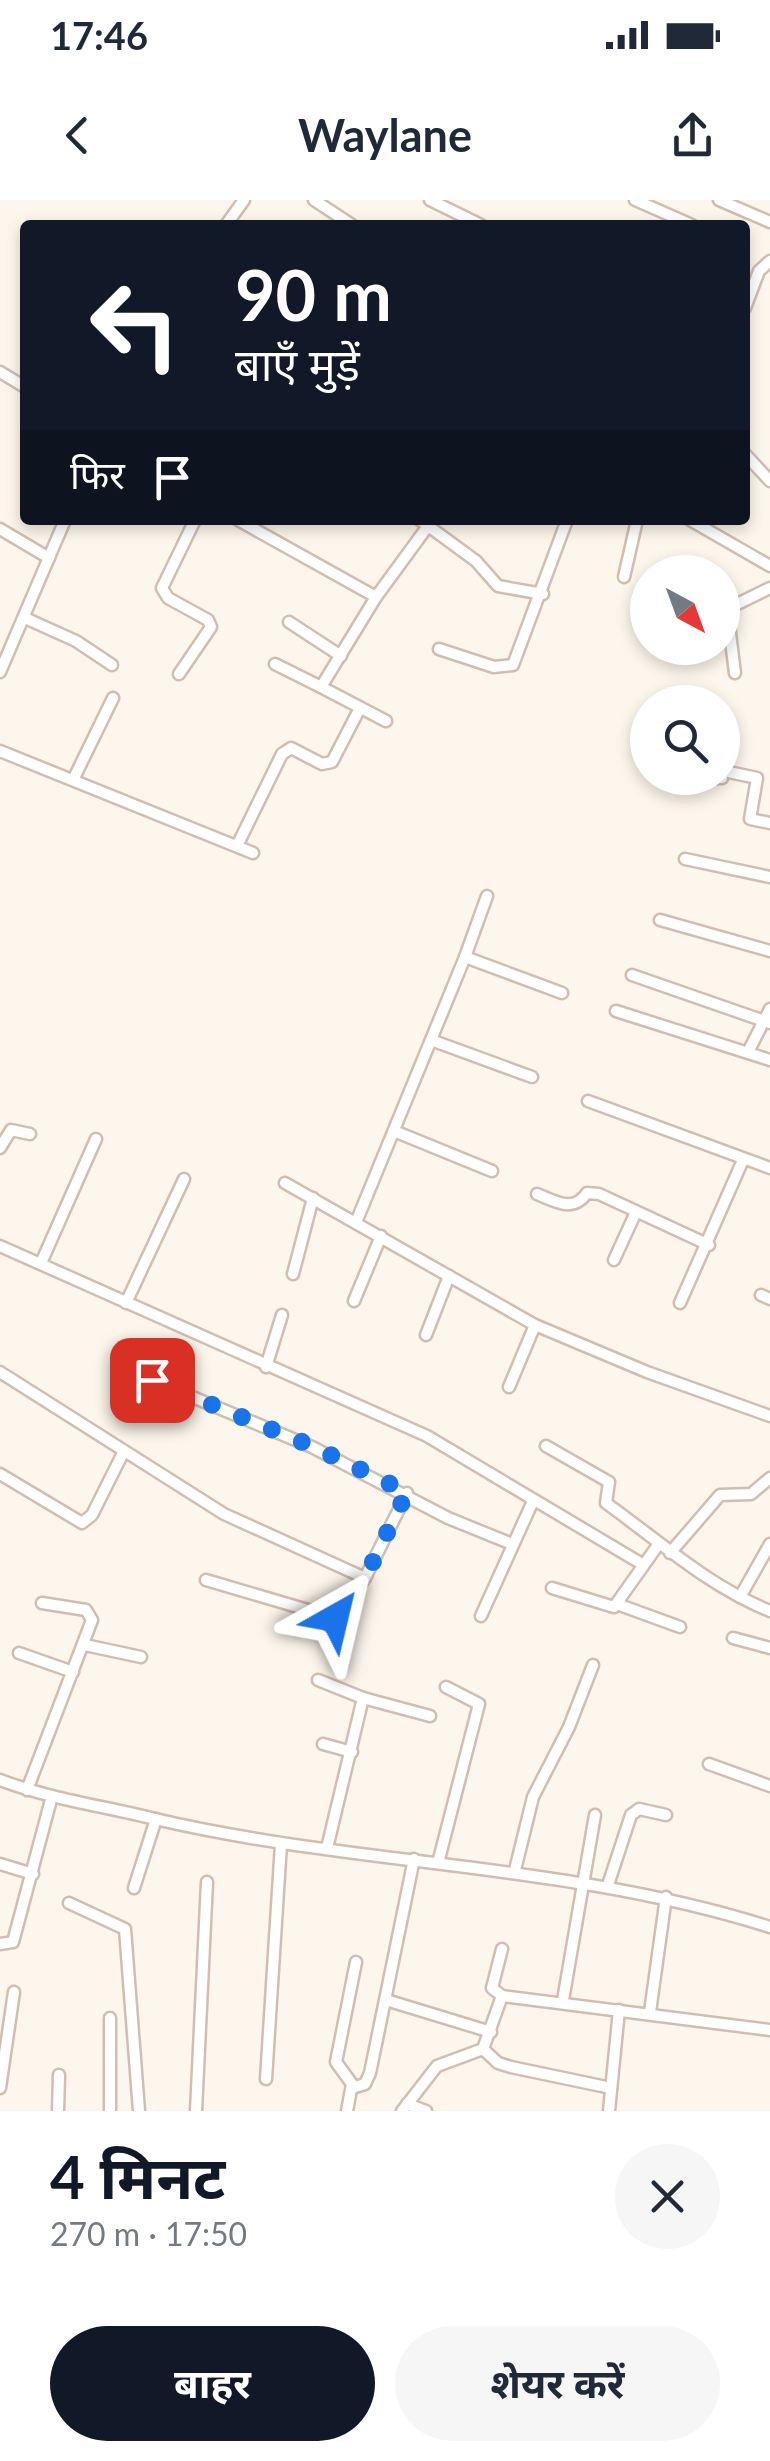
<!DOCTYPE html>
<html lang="hi">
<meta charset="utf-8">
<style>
body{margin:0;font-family:Lato,"Noto Sans Devanagari",sans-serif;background:#f6f6f7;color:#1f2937;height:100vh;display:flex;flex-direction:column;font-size:38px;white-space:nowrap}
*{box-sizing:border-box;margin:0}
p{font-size:32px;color:#747a83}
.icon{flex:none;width:55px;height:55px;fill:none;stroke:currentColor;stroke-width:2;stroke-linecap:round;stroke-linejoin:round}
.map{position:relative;height:1911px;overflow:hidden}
.side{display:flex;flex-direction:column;background:#fff;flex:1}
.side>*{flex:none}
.guide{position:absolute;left:20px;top:20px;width:730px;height:305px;border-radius:10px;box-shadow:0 5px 15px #0003;background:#111827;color:#fff;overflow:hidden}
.needle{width:65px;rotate:139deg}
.tools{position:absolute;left:630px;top:355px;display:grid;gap:20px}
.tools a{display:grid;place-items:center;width:110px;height:110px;border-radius:50%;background:#fff;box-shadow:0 5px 15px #0003;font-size:50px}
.pin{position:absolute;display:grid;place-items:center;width:85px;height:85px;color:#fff;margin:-42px;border-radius:20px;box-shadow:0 5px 15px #0006}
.me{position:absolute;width:110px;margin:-55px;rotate:37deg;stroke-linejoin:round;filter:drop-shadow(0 0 8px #0008)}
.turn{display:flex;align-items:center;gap:35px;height:210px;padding:0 50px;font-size:45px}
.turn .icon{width:130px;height:130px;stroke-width:2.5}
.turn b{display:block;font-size:70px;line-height:85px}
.then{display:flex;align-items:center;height:95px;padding:0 50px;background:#0003;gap:20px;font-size:38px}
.round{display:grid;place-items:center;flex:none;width:105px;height:105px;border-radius:52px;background:#f6f6f7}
.head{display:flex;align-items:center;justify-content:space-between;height:170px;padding:0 50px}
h1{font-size:60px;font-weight:700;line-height:75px;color:#111827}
.cta{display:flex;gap:20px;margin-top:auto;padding:20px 50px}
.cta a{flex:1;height:115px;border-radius:60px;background:#111827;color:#fff;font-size:40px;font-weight:700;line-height:115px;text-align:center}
.cta a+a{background:#f6f6f7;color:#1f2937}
.status{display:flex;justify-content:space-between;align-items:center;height:70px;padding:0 50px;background:#fff;direction:ltr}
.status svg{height:28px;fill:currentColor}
header{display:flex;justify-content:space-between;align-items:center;height:130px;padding:0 50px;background:#fff;font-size:45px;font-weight:700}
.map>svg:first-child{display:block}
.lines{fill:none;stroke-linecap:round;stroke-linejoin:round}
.street-casing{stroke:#d1beb0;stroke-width:15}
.street{stroke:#fff;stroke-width:10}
.route{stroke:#1a73e8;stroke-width:18;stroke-dasharray:0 32.4}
</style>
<div class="status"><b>17:46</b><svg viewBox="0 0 49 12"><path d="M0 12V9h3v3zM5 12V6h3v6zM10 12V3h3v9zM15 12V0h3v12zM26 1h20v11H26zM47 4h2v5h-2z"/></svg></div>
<header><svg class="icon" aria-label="back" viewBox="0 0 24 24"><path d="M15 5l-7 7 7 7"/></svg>Waylane<svg class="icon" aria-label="share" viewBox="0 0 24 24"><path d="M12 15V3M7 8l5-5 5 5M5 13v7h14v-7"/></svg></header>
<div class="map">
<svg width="770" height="1911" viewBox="0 0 770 1911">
<rect width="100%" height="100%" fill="#fdf6ec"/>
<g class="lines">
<defs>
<g id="street">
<polyline points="314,0 352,25"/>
<polyline points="430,0 481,25"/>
<polyline points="635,0 692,25"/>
<polyline points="719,0 770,22"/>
<polyline points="226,25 244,0"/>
<polyline points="745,108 759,71 770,61"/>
<polyline points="0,172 25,187"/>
<polyline points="745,254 770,281"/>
<polyline points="238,320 376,397"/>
<polyline points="420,320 476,361 498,386 543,394"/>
<polyline points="690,320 770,366"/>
<polyline points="0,329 49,358"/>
<polyline points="624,377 637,320"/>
<polyline points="25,418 76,441 112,465"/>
<polyline points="289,422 341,456"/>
<polyline points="439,449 494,467 513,465 567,320"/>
<polyline points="275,464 321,487"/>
<polyline points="0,472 65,320"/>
<polyline points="735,473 727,409 770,388"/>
<polyline points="179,474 211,427 208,420 168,398 162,388 195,320"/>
<polyline points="386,521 321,487 376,397 428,326"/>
<polyline points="0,551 253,653"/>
<polyline points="722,576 724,571 757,578 750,619 770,623"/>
<polyline points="74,578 113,498"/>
<polyline points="698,578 722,578"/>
<polyline points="237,646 282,554 291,548 322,564 332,562 360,508"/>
<polyline points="685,659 770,677"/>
<polyline points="487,696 465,757 562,793"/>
<polyline points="660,720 770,751"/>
<polyline points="632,775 770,823"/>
<polyline points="616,811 770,860"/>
<polyline points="431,840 532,877"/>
<polyline points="748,852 770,809"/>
<polyline points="588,901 770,968"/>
<polyline points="394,931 492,971"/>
<polyline points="0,948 11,930 30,934"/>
<polyline points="285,983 535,1125 647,1172 770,1216"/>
<path d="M537,994C557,1002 573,1013 587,993L599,994L709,1045"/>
<polyline points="357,1020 465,757"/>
<polyline points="0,1046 427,1236 642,1364"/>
<polyline points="614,1060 636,1012"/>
<polyline points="41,1063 96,939"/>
<polyline points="293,1074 313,998"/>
<polyline points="761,1095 770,1099"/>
<polyline points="354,1101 381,1036"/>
<polyline points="126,1103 184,979"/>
<polyline points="680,1103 743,960"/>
<polyline points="426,1135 449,1076"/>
<polyline points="266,1167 282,1115"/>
<polyline points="0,1172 224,1314 365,1378"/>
<polyline points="152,1180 312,1247 448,1318 512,1344"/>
<polyline points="509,1187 535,1125"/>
<path d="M546,1246L609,1282L606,1303C659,1341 708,1386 770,1411"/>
<polyline points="0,1274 82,1323 92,1315 123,1253"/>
<polyline points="670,1353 720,1295 751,1294 770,1278"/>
<polyline points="206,1380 335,1418 365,1378 407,1293"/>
<polyline points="552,1388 614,1407 658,1345"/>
<polyline points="740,1397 770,1344"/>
<polyline points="617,1404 680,1427"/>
<polyline points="481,1416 533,1301"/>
<polyline points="733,1438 770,1448"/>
<polyline points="85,1445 141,1457"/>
<polyline points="19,1453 73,1472"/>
<polyline points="318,1480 363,1498 327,1648"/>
<polyline points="363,1498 430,1516"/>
<polyline points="323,1544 352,1552"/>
<polyline points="709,1564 770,1586"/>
<path d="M0,1580C50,1599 103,1606 155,1619C361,1667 565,1662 770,1727"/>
<polyline points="27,1590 92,1420 86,1410 42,1403"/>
<polyline points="438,1663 479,1504 446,1487"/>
<polyline points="0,1664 33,1674"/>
<polyline points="515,1670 533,1597 569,1527 593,1465"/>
<polyline points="608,1685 631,1615 639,1609 666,1615"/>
<polyline points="134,1688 156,1619"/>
<polyline points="69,1703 125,1729 139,1911"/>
<polyline points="0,1744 13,1742 52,1596"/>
<polyline points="502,1749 492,1788 502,1796 770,1830"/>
<polyline points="386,1800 491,1832"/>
<polyline points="563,1800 595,1615"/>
<polyline points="650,1812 666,1697"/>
<polyline points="483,1849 498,1863 511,1867 611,1888"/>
<polyline points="266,1879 281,1644"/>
<polyline points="0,1888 14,1792"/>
<polyline points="352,1888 365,1884 370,1873 414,1659"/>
<polyline points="407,1904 426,1911"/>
<polyline points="58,1911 59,1875"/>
<polyline points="110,1911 110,1818"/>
<polyline points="196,1911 207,1682"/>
<polyline points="347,1911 352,1884 336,1862 356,1762"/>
<polyline points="402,1911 437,1866 483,1849 502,1796"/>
<polyline points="609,1911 619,1810"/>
</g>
</defs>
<use href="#street" class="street-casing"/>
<use href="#street" class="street"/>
</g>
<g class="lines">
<polyline class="route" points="152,1180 312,1246 407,1292 365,1378 335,1418"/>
</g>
</svg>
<div class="tools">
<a><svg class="needle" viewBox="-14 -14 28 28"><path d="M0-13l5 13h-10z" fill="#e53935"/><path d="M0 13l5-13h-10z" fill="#747a83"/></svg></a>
<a><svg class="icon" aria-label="search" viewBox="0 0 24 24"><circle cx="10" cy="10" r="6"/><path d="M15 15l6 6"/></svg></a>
</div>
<div class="pin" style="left:152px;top:1180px;background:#d93025"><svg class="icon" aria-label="arrive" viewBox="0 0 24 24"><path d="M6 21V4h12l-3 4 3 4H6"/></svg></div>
<svg class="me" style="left:335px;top:1418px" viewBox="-20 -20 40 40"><path d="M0-17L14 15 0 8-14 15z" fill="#1a73e8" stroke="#fff" stroke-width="4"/></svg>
<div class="guide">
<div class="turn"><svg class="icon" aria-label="left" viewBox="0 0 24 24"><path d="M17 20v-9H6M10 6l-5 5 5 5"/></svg><div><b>90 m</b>बाएँ मुड़ें</div></div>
<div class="then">फिर<svg class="icon" aria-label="arrive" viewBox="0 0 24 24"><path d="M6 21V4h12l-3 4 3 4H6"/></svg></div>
</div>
</div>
<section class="side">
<div class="head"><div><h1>4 मिनट</h1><p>270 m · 17:50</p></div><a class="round"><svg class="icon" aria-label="close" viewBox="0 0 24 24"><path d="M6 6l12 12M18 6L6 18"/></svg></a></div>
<div class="cta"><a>बाहर</a><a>शेयर करें</a></div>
</section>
